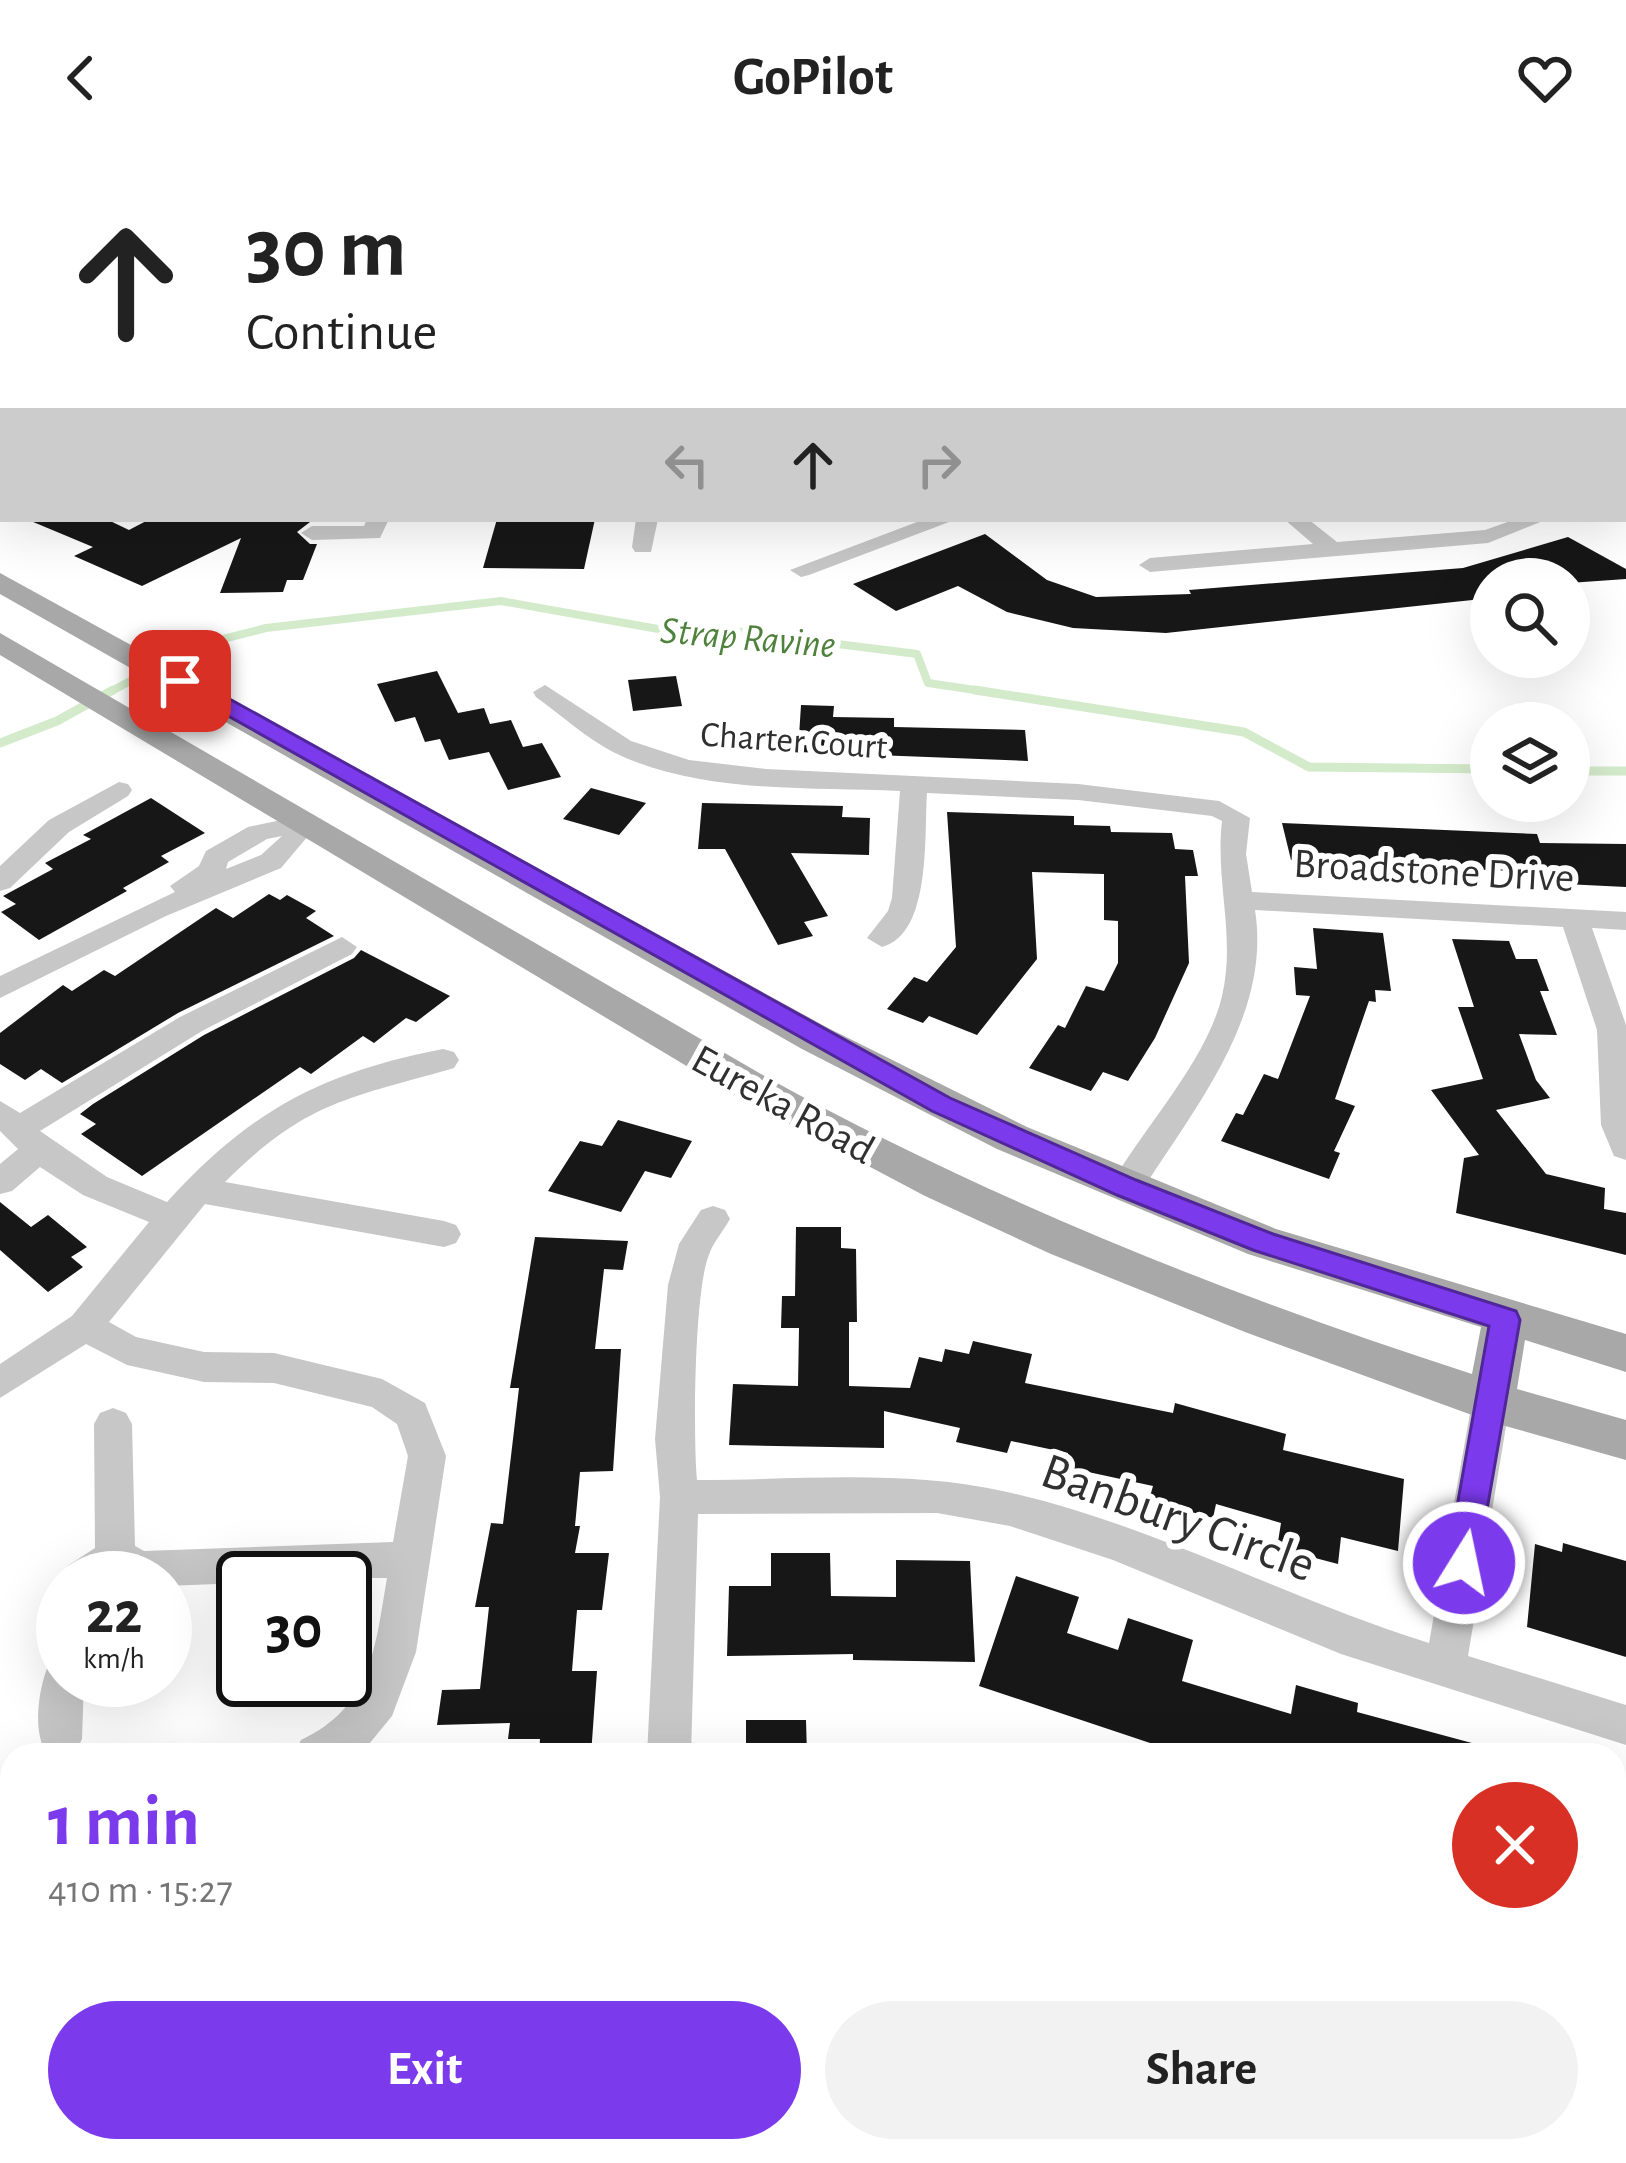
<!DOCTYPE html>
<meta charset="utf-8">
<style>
body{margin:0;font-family:"Alegreya Sans",sans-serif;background:#f2f2f2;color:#222;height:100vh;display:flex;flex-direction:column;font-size:45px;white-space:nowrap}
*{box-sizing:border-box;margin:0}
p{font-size:39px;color:#767676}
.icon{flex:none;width:66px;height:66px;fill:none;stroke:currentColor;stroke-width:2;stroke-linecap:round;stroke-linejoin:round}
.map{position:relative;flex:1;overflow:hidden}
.sheet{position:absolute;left:0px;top:1587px;width:1626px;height:420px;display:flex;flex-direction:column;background:#fff;border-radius:36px 36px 0 0;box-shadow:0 12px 48px #0002}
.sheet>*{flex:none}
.hud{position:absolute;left:0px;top:0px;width:1626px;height:366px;box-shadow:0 12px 48px #0002;background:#fff;color:#222;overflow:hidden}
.controls{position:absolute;left:1470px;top:402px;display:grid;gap:24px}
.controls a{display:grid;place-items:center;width:120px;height:120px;border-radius:50%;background:#fff;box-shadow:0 12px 48px #0002;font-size:60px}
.speed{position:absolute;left:36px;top:1395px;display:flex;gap:24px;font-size:60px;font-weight:700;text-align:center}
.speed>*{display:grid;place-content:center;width:156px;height:156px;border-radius:50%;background:#fff;box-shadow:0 12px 48px #0002;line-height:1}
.speed small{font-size:30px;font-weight:400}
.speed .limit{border:6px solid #111;border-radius:18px;background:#fff;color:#111}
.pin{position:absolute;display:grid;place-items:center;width:102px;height:102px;color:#fff;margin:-51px;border-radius:24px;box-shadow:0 6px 18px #0006}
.me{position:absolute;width:132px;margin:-66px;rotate:10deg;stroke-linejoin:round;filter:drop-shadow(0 0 9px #0008)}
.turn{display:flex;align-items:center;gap:42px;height:252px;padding:0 48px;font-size:54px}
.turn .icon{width:156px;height:156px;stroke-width:2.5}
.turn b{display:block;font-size:84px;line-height:102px}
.lanes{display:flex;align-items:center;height:114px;padding:0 48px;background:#0003;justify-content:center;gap:60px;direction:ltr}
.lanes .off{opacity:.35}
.round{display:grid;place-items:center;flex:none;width:126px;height:126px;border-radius:63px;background:#f2f2f2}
.headline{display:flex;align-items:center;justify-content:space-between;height:204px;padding:0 48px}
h1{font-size:72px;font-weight:700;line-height:90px;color:#7c3aed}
.primary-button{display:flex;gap:24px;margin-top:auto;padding:24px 48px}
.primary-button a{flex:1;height:138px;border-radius:72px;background:#7c3aed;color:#fff;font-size:48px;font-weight:700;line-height:138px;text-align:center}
.primary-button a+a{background:#f2f2f2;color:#222}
header{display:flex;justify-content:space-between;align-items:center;height:156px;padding:0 48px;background:#fff;font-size:54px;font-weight:700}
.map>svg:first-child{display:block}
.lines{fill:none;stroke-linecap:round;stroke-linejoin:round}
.stream-far2{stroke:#d4ebcb;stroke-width:6}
.stream-far1{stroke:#d4ebcb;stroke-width:8}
.stream{stroke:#d4ebcb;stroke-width:9}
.building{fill:#171717}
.minor{fill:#c7c7c7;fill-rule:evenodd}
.major{fill:#a8a8a8;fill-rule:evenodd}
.route{fill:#7c3aed;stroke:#51269a;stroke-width:3}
.labels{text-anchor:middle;stroke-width:12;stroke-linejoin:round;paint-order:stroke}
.far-street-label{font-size:36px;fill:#303030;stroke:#fff}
.far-water-label{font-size:39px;font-style:italic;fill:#4f823c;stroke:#fff}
.street-label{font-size:42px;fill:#303030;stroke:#fff}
.near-street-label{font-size:51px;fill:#303030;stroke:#fff}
</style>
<header><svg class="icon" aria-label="back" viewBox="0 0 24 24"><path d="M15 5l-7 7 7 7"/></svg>GoPilot<svg class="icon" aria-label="heart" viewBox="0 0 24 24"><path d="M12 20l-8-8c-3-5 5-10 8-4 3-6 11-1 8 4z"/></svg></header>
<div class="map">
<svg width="1626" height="2007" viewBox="0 0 1626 2007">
<rect width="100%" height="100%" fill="#fff"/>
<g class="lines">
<polyline class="stream-far2" points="795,3 802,0"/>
<polyline class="stream-far1" points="108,537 195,490 266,472 501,445 675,476 726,474 917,498 928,527 995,537"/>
<g class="stream">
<polyline points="975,534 1244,576 1309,611 1491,613"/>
<polyline points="0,587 57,565 113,534"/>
<polyline points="1569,615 1626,615"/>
</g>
</g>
<g class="building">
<polygon points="26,363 106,363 129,374 150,363 328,363 310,366 297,376 310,388 317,388 303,424 287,424 283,436 220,437 241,382 142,430 74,400 93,391"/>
<polygon points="497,363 595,363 584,413 483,412"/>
<polygon points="985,378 1047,424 1096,441 1191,438 1189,434 1463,412 1568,381 1626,413 1626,423 1569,427 1569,423 1491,423 1491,442 1166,477 1073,472 1007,456 958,430 896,455 853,428"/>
<polygon points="437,515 458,557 484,552 490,568 511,564 523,591 542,587 561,621 508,634 489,596 449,604 440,583 425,586 415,561 395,566 377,528"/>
<polygon points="676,520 682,550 633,555 628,524"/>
<polygon points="801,549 834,550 833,561 894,562 894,571 1025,574 1028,605 798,596"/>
<polygon points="591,632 646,647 619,679 563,663"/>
<polygon points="151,642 205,677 161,700 169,706 123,732 127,735 39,784 1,756 16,748 3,740 53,713 45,707 91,683 83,679"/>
<polygon points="702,647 843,650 842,661 870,662 869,699 791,697 828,760 804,766 813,780 778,789 725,693 698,693"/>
<polygon points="947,656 1074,660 1074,669 1110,670 1111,676 1172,677 1175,693 1193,694 1198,720 1185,720 1189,807 1155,882 1128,925 1103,916 1091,935 1029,912 1058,869 1065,872 1086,830 1104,835 1118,807 1118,765 1104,764 1104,718 1032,716 1037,803 977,879 929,860 923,867 887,853 914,821 927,826 956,791"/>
<polygon points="1282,667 1537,678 1540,687 1626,688 1626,731 1522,726 1518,715 1429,712 1432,723 1319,717 1316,705 1291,704"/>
<polygon points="269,738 280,744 287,739 316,755 306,762 334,780 178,857 62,927 41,913 25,924 0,908 0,877 63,829 72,835 104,814 115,820 216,752 233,762"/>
<polygon points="1313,772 1383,777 1391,835 1375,834 1376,846 1369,845 1335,943 1355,950 1334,995 1340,997 1329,1023 1221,985 1236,957 1243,959 1264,918 1278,923 1310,840 1296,839 1294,811 1317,813"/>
<polygon points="1452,783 1509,785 1516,803 1537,803 1549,835 1540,835 1557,879 1519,878 1536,924 1550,942 1496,954 1546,1018 1605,1032 1604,1053 1626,1057 1626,1099 1456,1057 1464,1002 1479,999 1431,934 1483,923 1458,851 1474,851"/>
<polygon points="361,794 450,840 416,866 406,862 374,887 363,880 311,918 300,911 142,1020 81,978 96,968 80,958 93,948 204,879 354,802"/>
<polygon points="618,964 692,985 671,1022 645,1015 621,1056 548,1035 580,985 602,990"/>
<polygon points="0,1046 31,1071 48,1059 87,1091 71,1101 83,1111 48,1136 0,1094"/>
<polygon points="796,1071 841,1071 841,1092 856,1093 857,1166 849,1166 849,1230 910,1232 919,1201 942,1206 945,1193 969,1198 973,1185 1032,1198 1025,1227 1173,1257 1175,1247 1286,1278 1283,1294 1404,1323 1398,1395 1341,1381 1338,1408 1277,1392 1281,1367 1216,1348 1213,1362 1149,1344 1153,1330 1065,1311 1068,1297 1011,1285 1007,1297 956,1286 960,1272 884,1255 884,1292 729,1289 733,1228 798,1230 799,1172 781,1172 782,1140 795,1140"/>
<polygon points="535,1081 628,1085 623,1114 604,1113 595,1193 621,1193 613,1315 580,1316 575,1370 580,1370 575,1397 609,1397 602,1454 577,1454 572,1515 597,1515 591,1599 539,1599 540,1583 508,1583 510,1567 437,1569 442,1534 480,1533 489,1451 475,1451 491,1367 503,1368 519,1232 510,1232"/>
<polygon points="1563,1387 1626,1405 1626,1501 1527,1471 1535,1388 1562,1396"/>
<polygon points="771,1397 830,1397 831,1440 896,1441 896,1404 970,1405 975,1506 853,1504 853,1498 727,1500 729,1430 771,1430"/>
<polygon points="1016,1420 1079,1441 1067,1477 1118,1494 1128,1462 1193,1484 1182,1525 1291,1558 1296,1529 1358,1547 1357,1556 1483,1590 1482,1599 1186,1599 979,1530"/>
<polygon points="746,1564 806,1564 807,1599 746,1599"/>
</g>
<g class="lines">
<g class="minor">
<polygon points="54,0 368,0 366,3"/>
<polygon points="419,0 435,0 436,3 420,3"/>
<polygon points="658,0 677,0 656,3"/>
<polygon points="707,0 725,0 705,3"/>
<rect x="0" y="8" width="3" height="10"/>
<rect x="1623" y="24" width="3" height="10"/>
<rect x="0" y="181" width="3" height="12"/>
<rect x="1623" y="204" width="3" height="12"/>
<polygon points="0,304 3,304 0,319"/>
<polygon points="367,363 389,363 380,382 312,384 301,377 312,370 364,370"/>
<polygon points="636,363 658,363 651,396 635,396 632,391"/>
<polygon points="925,363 957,363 809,419 801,421 790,414"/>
<polygon points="1284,363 1308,363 1337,386 1485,374 1516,363 1548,363 1488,387 1150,416 1139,409 1150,402 1313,388"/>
<path d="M545,529L631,585L689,604L766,613L1078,628L1219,645L1250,662L1246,698L1252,736L1626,756V774L1592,772L1626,869V1004L1614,1000L1601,969L1597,874L1563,771L1255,754C1272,862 1192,954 1138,1041L1126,1044L1114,1041L1109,1032C1142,973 1207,905 1222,840C1236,781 1215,725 1222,665L1212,660L1078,644L927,637C924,678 932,778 882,791L867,782L888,755L892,742L900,635C808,631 698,638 613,596C586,582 561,559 536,541L533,536Z"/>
<polygon points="119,626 128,628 132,634 128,640 69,676 10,732 0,735 0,710 49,664"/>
<path d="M305,659L319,667L281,712L166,760L0,842V820L175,736L170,730L199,710L206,695L248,671ZM282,680L261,699L226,713L228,706L267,683Z"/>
<path d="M342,781L357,791L352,798L202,875L40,975L107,1021L167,1046C251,954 321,917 443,893L454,896L459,904L454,912C350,942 306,945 225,1026L444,1065L456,1069L461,1078L456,1087L444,1091L205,1048L109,1166L136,1181L204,1196L274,1197L382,1223L425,1247L446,1300L416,1496L392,1560L360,1599H294L301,1584C372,1551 375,1491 387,1422H243V1427L165,1430V1422H63L69,1409L95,1392L94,1268L100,1257L113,1252L126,1257L132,1268L135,1390L144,1395L393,1386L408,1300L397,1268L372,1251L274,1227L204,1226L127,1209L86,1188L0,1242V1208L72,1160L149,1066L83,1039L40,1011L12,1035L0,1038V1008L18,993L0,975V945L20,957L180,861Z"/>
<path d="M713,1050L725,1054L730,1063C724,1074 715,1084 710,1096C694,1130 693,1282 697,1324C799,1324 907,1313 1007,1336C1152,1368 1287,1443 1429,1487L1472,1246L1478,1235L1491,1231L1504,1235L1510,1246L1468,1500L1626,1549V1589L1341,1498L1113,1404L1010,1370L937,1357L698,1358L691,1599H647L660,1341L655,1283L668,1129L679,1088L701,1054Z"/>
<path d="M63,1504V1524H84L82,1583L75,1598L48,1599C32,1579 38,1534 48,1510Z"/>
<polygon points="12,1681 12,1728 0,1733 0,1686"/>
<polygon points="12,1981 12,1995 62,1995 57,2007 0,2007 0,1987"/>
<polygon points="629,1995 679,1995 678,2007 628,2007"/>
</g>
<g class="major">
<polygon points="1513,0 1535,0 1537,3 1515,3"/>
<polygon points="1553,0 1573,0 1575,3 1555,3"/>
<rect x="1623" y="69" width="3" height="15"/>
<polygon points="1623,116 1626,117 1626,133 1623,132"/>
<path d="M0,417L830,873L1027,971L1276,1073L1626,1178V1216L1525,1184L1517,1233L1626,1264V1304L1491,1266L1245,1176L1051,1098L925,1040L740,942L0,499V477L768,922C992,1045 1230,1140 1472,1218L1481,1171L1248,1098L997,993L802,893L0,438Z"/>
</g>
</g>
<polygon class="route" points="173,520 188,520 950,942 1136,1024 1273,1078 1516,1155 1520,1164 1476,1417 1464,1421 1452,1417 1447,1407 1489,1170 1253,1094 1117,1039 932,955 173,529"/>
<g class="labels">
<g class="far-street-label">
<text transform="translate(794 583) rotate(4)" y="13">Charter Court</text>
</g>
<g class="far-water-label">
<text transform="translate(748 480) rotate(5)" y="14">Strap Ravine</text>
</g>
<g class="street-label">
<text transform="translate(1434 713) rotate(3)" y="15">Broadstone Drive</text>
<text transform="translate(784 947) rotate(29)" y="15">Eureka Road</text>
</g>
<g class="near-street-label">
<text transform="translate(1179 1360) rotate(20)" y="18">Banbury Circle</text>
</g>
</g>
</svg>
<div class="controls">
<a><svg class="icon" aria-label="search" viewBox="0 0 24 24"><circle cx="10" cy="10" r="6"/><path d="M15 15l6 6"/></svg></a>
<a><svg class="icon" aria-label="layers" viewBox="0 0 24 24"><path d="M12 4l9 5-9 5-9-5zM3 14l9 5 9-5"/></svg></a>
</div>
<div class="speed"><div>22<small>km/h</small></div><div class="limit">30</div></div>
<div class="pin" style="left:180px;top:525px;background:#d93025"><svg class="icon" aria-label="arrive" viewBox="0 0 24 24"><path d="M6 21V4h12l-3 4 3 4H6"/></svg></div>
<svg class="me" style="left:1464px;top:1407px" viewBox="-20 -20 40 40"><circle r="17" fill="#7c3aed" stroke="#fff" stroke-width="3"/><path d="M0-11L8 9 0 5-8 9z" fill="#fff"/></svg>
<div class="hud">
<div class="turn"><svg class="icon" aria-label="ahead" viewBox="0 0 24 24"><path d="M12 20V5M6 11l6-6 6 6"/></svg><div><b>30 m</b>Continue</div></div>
<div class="lanes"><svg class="icon off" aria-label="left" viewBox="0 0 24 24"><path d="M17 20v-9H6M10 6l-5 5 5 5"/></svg><svg class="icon" aria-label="ahead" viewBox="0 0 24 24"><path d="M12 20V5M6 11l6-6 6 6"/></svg><svg class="icon off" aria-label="right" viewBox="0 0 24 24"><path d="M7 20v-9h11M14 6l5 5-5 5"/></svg></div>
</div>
<section class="sheet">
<div class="headline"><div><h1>1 min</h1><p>410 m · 15:27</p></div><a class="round" style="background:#d93025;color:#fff"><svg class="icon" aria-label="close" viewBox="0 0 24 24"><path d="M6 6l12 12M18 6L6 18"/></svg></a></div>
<div class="primary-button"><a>Exit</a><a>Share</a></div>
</section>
</div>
